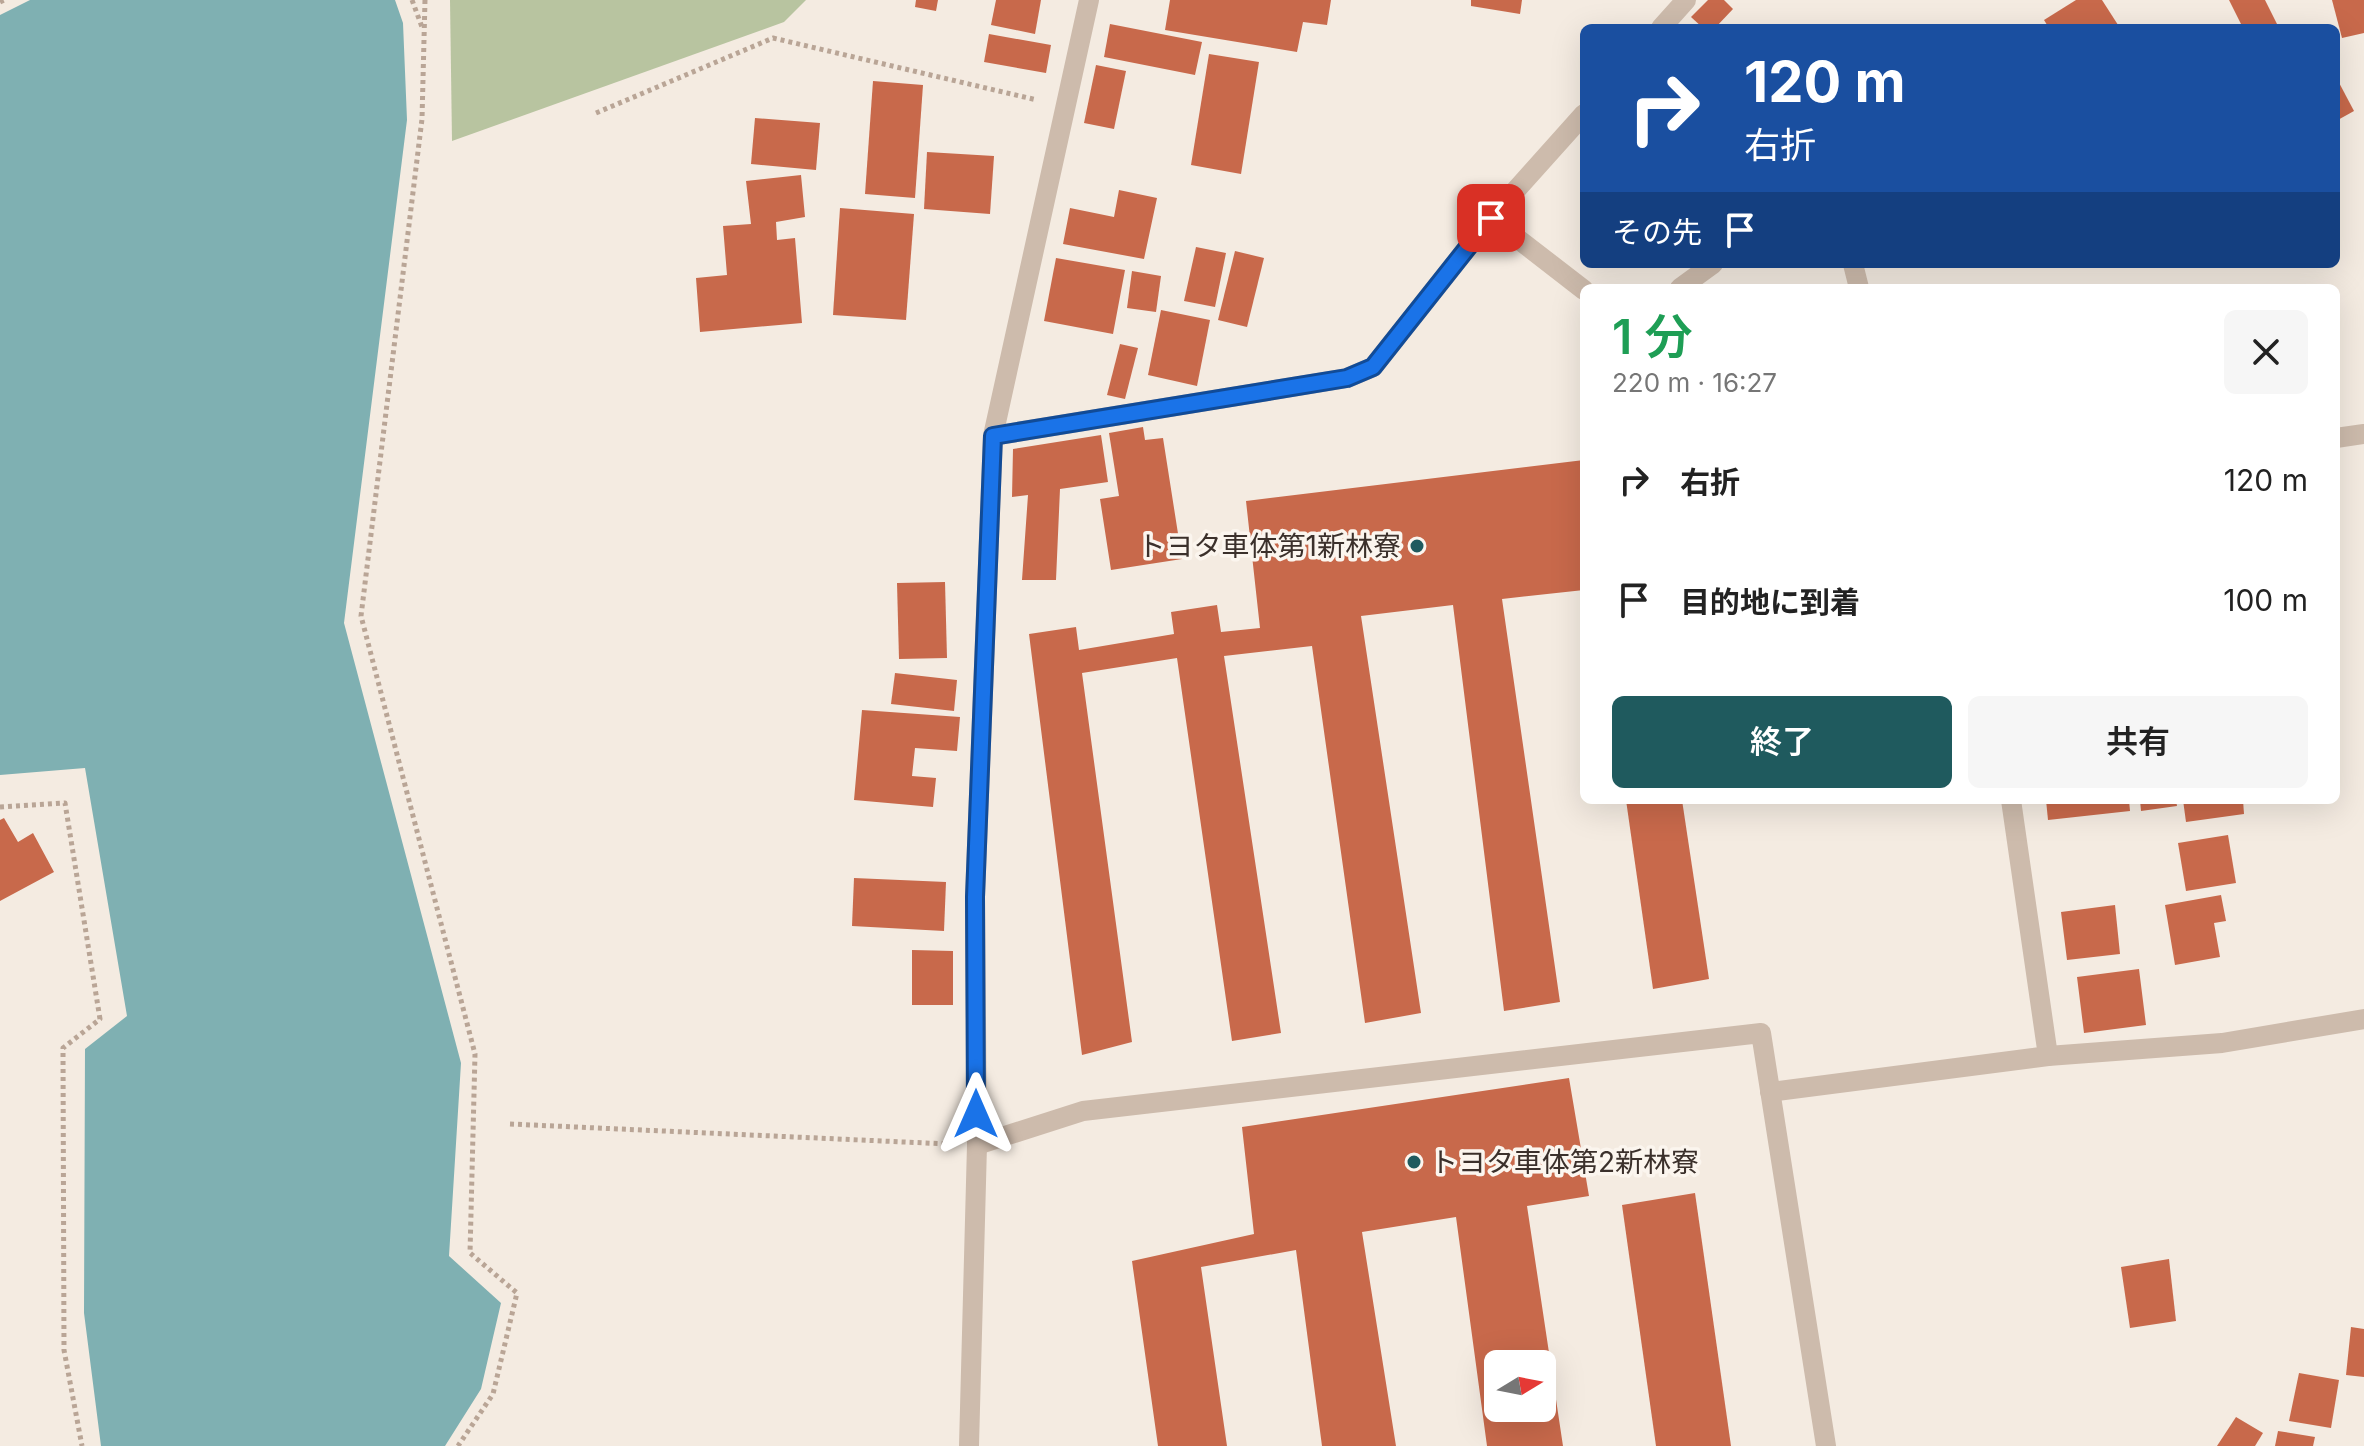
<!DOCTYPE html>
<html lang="ja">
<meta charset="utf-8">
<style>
body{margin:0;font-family:Inter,"Noto Sans JP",sans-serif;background:#f6f6f6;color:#222;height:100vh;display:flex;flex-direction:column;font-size:30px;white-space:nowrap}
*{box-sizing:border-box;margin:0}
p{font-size:26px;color:#767676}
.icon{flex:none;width:44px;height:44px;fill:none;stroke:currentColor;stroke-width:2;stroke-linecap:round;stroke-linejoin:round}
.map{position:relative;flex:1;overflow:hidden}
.panel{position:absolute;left:1580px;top:284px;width:760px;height:520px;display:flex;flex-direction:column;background:#fff;border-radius:12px;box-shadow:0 8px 32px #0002}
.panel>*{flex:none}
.hud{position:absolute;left:1580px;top:24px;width:760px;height:244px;border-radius:12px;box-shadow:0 8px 32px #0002;background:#1a4fa0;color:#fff;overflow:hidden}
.needle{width:52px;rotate:80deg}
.fabs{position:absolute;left:1484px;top:1350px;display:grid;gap:16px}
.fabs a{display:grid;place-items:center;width:72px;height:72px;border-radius:12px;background:#fff;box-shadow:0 8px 32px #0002;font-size:40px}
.pin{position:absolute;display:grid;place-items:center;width:68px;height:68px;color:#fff;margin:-34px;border-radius:16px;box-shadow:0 4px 12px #0006}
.me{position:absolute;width:88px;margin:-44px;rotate:0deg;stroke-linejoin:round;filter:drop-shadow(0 0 6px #0008)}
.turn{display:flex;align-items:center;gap:28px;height:168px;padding:0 32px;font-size:36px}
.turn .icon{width:104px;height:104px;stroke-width:2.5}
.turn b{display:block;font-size:56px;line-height:68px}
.then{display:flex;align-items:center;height:76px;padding:0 32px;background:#0003;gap:16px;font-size:30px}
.round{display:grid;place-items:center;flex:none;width:84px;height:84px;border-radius:12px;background:#f6f6f6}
.summary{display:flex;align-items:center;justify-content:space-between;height:136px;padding:0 32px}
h1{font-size:48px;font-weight:600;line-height:60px;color:#1e9e55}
.button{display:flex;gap:16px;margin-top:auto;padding:16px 32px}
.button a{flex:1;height:92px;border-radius:12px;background:#1f5a5e;color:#fff;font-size:32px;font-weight:600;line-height:92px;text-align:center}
.button a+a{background:#f6f6f6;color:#222}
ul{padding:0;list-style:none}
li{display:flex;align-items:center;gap:24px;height:120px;padding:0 32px}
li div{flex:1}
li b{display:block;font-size:30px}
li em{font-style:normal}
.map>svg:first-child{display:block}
.green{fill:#b8c4a0}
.water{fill:#7fb0b2}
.building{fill:#c8694b;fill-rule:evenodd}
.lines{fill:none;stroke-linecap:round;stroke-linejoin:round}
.path{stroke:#b9a596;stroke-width:5;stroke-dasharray:4 4;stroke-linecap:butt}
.minor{stroke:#cdbbac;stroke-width:20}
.route-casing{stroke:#114b97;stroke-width:20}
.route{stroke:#1a73e8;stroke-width:14}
.poi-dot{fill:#1f5a5e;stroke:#fbf5ee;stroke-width:3}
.labels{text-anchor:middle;stroke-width:7;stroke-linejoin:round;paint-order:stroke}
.poi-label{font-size:28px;fill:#3b302b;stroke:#fbf5ee;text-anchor:end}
</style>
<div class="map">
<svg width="2364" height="1446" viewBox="0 0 2364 1446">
<rect width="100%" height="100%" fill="#f4ebe1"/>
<polygon class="green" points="450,0 806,0 784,22 452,141"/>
<polygon class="water" points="30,0 395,0 403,23 407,120 344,623 461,1063 449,1256 501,1303 481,1389 445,1446 101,1446 84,1313 85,1049 127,1016 85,768 0,775 0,15"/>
<g class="building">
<polygon points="916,0 938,0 936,11 915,7"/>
<polygon points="996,0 1041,0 1035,34 991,25"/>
<polygon points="1170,0 1331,0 1327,25 1303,22 1297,52 1165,30"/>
<polygon points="1471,0 1522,0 1520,14 1471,6"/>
<polygon points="1708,0 1724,0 1733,9 1715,28 1703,28 1691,17"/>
<polygon points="2076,0 2102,0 2120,28 2049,28 2044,20"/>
<polygon points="2229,0 2265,0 2279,28 2243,28"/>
<polygon points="2332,0 2364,0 2364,33 2342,38"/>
<polygon points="1110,24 1202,42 1195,75 1104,57"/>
<polygon points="989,34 1051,45 1046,73 984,62"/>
<polygon points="1209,54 1259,62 1241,174 1191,165"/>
<polygon points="1096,65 1126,71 1114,129 1084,123"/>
<polygon points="2336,77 2354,111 2336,121"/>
<polygon points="873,81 923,85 915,198 865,194"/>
<polygon points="755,118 820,123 816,170 751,164"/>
<polygon points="927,152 994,156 990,214 924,209"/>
<polygon points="801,175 805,217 776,222 777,240 795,238 802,323 700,332 696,278 727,275 723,226 751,224 746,181"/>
<polygon points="1119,190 1157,198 1144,259 1063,244 1070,208 1114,217"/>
<polygon points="840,208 914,214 906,320 833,315"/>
<polygon points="1196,247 1226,253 1215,307 1184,301"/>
<polygon points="1235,251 1264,258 1247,327 1218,320"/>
<polygon points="1056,258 1125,270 1113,334 1044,321"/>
<polygon points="1132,271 1161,276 1156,312 1127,308"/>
<polygon points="1161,310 1210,320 1197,386 1148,375"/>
<polygon points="1120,344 1138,348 1125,399 1107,395"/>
<polygon points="1143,427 1145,440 1163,438 1182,559 1111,570 1100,499 1119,496 1109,433"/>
<polygon points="1101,435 1108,482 1060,489 1056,580 1022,580 1028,495 1012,497 1013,449"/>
<polygon points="1584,460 1584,590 1502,599 1560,1002 1504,1011 1453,605 1361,616 1421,1013 1365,1023 1312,646 1224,656 1281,1033 1232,1041 1177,658 1082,673 1132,1042 1082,1055 1029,634 1076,627 1079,650 1174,634 1171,612 1217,605 1221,632 1260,628 1246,501"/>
<polygon points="945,582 947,658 899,659 897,583"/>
<polygon points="895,673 957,680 954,711 891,704"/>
<polygon points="862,710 960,717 957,751 915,748 912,776 936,778 933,807 854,800"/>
<polygon points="1626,800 1682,800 1709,979 1653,989"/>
<polygon points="2046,800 2129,800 2130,811 2048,820"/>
<polygon points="2140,800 2176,800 2177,806 2141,811"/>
<polygon points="2183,800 2243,800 2244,814 2186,822"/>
<polygon points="4,818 18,842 33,833 54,872 0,901 0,820"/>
<polygon points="2228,835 2236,883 2186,891 2178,843"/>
<polygon points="854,878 946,882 944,931 852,926"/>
<polygon points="2221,895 2226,921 2214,923 2220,957 2175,965 2165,905"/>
<polygon points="2115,905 2120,954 2067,960 2061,912"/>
<polygon points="912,950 953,951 953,1005 912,1005"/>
<polygon points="2139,969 2146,1025 2084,1033 2077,977"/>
<path d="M1569,1078L1589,1196L1527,1206L1563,1446H1487L1456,1217L1362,1232L1396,1446H1322L1296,1250L1201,1267L1227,1446H1158L1132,1261L1254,1234L1242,1127ZM1498,1364H1542V1408H1498Z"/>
<polygon points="1695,1193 1731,1446 1656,1446 1622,1205"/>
<polygon points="2169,1259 2176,1321 2130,1328 2121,1267"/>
<polygon points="2351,1327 2364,1329 2364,1377 2346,1375"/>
<polygon points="2299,1373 2339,1380 2331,1428 2289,1421"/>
<polygon points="2236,1417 2263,1433 2255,1446 2217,1446"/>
<polygon points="2278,1431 2315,1437 2313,1446 2275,1446"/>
</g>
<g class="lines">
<g class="path">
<polyline points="412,0 422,27"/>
<polyline points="425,0 422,119 361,616 475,1054 470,1253 517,1293 493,1394 458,1446"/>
<polyline points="0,2 4,0"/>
<polyline points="596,113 773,38 1037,100"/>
<polyline points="0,807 65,803 100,1019 63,1048 64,1350 82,1446"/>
<polyline points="510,1124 948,1144"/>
</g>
<g class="minor">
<polyline points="1661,28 1686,0"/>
<polyline points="1491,218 1584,290"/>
<polyline points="1853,264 1859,288"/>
<polyline points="1680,288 1713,264"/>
<polyline points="993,436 1347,378 1373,367 1491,218 1584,114"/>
<polyline points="2336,438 2364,434"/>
<polyline points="2048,1056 2222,1043 2364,1019"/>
<polyline points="1770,1092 2048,1056 2011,800"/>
<polyline points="977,1145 1083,1111 1761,1033 1826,1446"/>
<polyline points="969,1446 977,1145 975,897 993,436 1089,0"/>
</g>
</g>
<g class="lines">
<defs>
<polyline id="route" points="976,1114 975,897 993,436 1347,378 1373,367 1491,218"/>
</defs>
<use href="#route" class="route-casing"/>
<use href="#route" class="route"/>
</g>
<g class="poi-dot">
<circle cx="1417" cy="546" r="8"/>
<circle cx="1414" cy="1162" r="8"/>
</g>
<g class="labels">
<g class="poi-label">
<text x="1401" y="556">トヨタ車体第1新林寮</text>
<text x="1430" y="1172" text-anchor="start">トヨタ車体第2新林寮</text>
</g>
</g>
</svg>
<div class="fabs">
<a><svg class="needle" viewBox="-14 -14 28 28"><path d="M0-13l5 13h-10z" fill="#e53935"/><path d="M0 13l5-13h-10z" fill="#767676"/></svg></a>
</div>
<div class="pin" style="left:1491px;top:218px;background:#d93025"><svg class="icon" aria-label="arrive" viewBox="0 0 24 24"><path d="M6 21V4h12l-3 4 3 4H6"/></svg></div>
<svg class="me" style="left:976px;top:1114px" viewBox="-20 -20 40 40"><path d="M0-17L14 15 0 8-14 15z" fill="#1a73e8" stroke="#fff" stroke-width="4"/></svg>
<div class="hud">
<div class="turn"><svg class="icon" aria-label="right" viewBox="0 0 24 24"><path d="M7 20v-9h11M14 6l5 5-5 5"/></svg><div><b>120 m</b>右折</div></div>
<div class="then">その先<svg class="icon" aria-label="arrive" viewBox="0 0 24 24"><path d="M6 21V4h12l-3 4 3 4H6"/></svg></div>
</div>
<section class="panel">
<div class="summary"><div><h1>1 分</h1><p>220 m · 16:27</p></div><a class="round"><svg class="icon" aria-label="close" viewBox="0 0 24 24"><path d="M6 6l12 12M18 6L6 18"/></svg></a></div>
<ul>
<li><svg class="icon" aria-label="right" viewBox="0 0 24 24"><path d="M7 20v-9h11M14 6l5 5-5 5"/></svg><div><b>右折</b></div><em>120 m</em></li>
<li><svg class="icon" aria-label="arrive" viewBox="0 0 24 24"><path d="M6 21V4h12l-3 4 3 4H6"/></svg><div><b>目的地に到着</b></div><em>100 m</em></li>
</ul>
<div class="button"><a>終了</a><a>共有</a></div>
</section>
</div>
